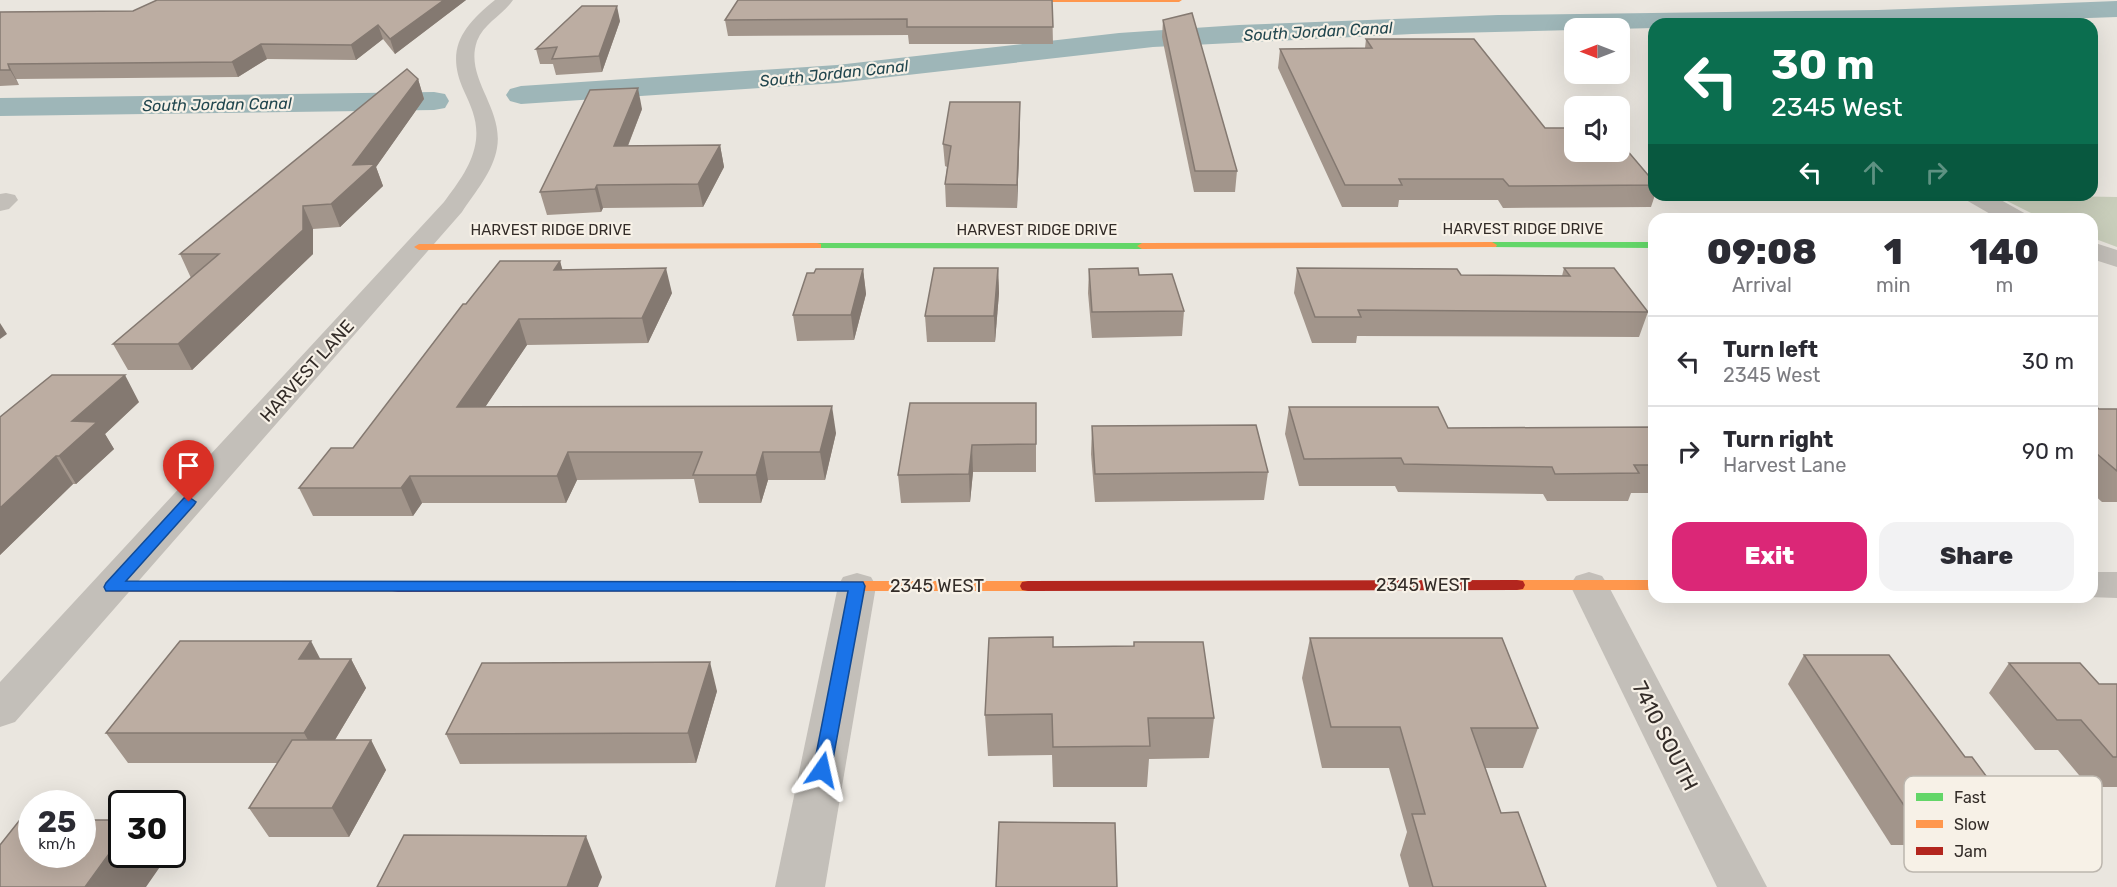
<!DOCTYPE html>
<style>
body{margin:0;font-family:Rubik,sans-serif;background:#f2f2f3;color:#2b2b33;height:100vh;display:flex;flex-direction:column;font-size:22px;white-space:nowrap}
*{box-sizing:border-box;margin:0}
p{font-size:20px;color:#7c7c81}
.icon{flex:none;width:33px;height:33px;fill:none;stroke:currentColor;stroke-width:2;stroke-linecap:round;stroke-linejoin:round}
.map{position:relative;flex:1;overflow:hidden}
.drawer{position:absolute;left:1648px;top:213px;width:450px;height:390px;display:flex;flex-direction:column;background:#fff;border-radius:18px;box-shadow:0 6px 24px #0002}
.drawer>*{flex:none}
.top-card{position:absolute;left:1648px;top:18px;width:450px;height:183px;border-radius:18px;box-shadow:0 6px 24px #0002;background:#0b6e4f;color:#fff;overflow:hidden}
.needle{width:39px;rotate:270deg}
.fabs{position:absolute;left:1564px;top:18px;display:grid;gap:12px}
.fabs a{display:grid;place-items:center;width:66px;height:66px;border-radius:12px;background:#fff;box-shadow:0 6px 24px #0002;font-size:30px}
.speed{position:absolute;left:18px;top:790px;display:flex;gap:12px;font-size:30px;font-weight:700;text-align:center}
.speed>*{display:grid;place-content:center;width:78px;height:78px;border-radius:50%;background:#fff;box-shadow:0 6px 24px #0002;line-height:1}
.speed small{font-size:15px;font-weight:400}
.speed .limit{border:3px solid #111;border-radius:9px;background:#fff;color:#111}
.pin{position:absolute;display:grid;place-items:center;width:51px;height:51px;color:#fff;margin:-62px -26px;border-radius:50% 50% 50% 0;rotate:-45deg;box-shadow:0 0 6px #0007}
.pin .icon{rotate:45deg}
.me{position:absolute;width:66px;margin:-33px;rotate:11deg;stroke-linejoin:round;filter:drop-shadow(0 0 4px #0008)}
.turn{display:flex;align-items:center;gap:21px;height:126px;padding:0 24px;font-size:27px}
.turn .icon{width:78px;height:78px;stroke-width:2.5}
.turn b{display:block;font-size:42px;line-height:51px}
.lanes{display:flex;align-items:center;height:57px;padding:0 24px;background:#0003;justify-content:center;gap:30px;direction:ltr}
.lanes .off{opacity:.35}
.eta{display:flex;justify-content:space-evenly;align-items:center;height:102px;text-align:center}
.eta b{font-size:36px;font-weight:800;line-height:42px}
.action{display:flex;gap:12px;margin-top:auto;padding:12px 24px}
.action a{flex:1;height:69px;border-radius:18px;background:#db2777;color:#fff;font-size:24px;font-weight:800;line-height:69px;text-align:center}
.action a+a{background:#f2f2f3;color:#2b2b33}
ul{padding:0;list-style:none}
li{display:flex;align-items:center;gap:18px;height:90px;padding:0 24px;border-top:2px solid #e1e1e2}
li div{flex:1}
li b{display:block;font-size:22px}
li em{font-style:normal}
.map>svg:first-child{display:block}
.green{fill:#c9cebb}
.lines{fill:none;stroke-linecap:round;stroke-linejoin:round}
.canal{fill:#9eb6b8;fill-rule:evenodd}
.street{fill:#c3bfb9;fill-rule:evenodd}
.fast{fill:#63d668;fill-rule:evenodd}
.slow{fill:#ff974d;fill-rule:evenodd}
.jam{fill:#b3261e;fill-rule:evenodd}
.wall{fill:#a2958b}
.shaded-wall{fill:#847971}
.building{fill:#bcada2;stroke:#847971;stroke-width:1.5}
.route{fill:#1a73e8;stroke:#114b97;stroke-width:1.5}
.labels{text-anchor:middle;stroke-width:4.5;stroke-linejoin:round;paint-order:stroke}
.far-street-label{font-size:15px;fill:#332c28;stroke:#f7f1e7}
.far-water-label{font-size:16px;font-style:italic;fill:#22474f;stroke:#f7f1e7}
.street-label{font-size:18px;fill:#332c28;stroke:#f7f1e7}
.near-street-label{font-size:21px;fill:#332c28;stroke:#f7f1e7}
.key{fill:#f7f1e7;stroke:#bcb6ae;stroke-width:1.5}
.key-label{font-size:16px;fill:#332c28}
</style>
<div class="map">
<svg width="2117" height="887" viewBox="0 0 2117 887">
<rect width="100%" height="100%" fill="#eae6df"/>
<polygon class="green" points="1995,195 2117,197 2117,247 2093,238 2092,219 2043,219"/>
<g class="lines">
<g class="canal">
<polygon points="2117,1 2117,17 1916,24 1654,24 1654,28 1412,34 1153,47 837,83 521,104 510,101 506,95 510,89 521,86 837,65 1119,33 1239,25 1498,15 1878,10"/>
<polygon points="434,92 445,94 449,101 445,108 434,110 0,116 0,98"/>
</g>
<g class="street">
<path d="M495,0H513C503,15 484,23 477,41C464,78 504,108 497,148C493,172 475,192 462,212L15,722L0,727V682L444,202C458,183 473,164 476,140C478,122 472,108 464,91C445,49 462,27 495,0Z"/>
<polygon points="6,193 15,195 18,200 9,209 0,211 0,194"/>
<polygon points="1962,195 1992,195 2026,214 2029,219 1999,219 1966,200"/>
<polygon points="2092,242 2117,250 2117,267 2092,259"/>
<polygon points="1589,572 1602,576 1608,585 1767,887 1717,887 1570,585 1576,576"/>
<polygon points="2092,572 2117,572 2117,598 2088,597 2092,597"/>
<polygon points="857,573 871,577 876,586 825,887 775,887 838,586 843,577"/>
</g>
<g class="fast">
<polygon points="1492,242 1654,242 1654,248 1488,247 1487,245"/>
<polygon points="817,243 1142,243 1147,246 1142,249 813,248 813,244"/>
</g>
<g class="slow">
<polygon points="1046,0 1182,0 1179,2 1049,2"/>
<polygon points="1492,242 1497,245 1496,247 1142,249 1137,246 1142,243"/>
<polygon points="817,243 821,244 821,248 419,250 414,247 419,244"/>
<polygon points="1517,580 1654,580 1654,590 1517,590 1511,589 1509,585 1511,581"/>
<polygon points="747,581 1028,581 1034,582 1036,586 1034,590 1028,591 747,591 741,590 739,586 741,582"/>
<polygon points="112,582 398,582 404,583 406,587 404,591 398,592 112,592 106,591 104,587 106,583"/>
</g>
<g class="jam">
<polygon points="1517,580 1523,581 1525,585 1523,589 1517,590 1028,591 1022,590 1020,586 1022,582 1028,581"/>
<polygon points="747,581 753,582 755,586 753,590 747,591 398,592 392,591 390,587 392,583 398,582"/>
</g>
</g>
<g class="wall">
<polygon points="466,0 395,54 383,39 356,60 267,59 238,77 16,79 19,85 0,86 0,12 133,11"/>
<polygon points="1052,0 1053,44 909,44 908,35 728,36 725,20"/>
<polygon points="1163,20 1237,171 1235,192 1194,192 1162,37"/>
<polygon points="620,21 602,72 556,75 553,64 540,64 536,49"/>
<polygon points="1366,39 1654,182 1655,195 1651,207 1503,208 1498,200 1399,200 1398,207 1342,207 1278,68 1280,49 1365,48"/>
<polygon points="418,79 424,99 376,167 383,186 340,227 313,229 313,254 192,370 128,370 113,344 191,278 180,254"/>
<polygon points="642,109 628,146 720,145 724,167 703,207 603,208 601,212 547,215 540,192"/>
<polygon points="1020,123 1017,208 946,207 945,184 947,167 945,166 943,144"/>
<polygon points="560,261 562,270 672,293 648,343 527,345 485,407 836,433 825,480 768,480 761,503 699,503 694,479 577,480 566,503 422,503 413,516 313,516 299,488 353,448 466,304"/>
<polygon points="998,268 999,293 995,342 927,342 925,316"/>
<polygon points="1297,268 1461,275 1562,276 1564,268 1648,312 1639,337 1357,336 1356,343 1312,343 1294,293"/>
<polygon points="863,269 866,294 854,340 797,341 793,315"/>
<polygon points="1089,269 1139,275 1184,311 1182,336 1092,338 1088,293"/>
<polygon points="139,402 105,434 114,449 76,484 73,484 0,555 0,417"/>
<polygon points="1036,403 1036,472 973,472 970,502 901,503 898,475"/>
<polygon points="2092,403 2099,409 2117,409 2117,502 2102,502 2092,493"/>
<polygon points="1289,407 1448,428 1654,427 1654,493 1631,493 1628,501 1547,501 1543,494 1398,492 1395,486 1299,486 1285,434"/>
<polygon points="1092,426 1268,472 1264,500 1095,502 1091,454"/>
<polygon points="1310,638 1538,728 1523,768 1485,768 1501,813 1546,887 1409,887 1400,855 1407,832 1389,768 1322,768 1302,678"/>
<polygon points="1053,647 1214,718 1209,758 1149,759 1147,787 1053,787 1052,755 988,756 985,715"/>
<polygon points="1804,655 1965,757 2015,815 1992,845 1891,845 1788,684"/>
<polygon points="320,659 351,659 366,688 335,740 371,740 386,770 349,837 269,837 249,808 278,763 128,763 106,733"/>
<polygon points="2009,663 2099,684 2117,684 2117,787 2089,787 2058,750 2035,750 1989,693"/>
<polygon points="717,691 696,763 460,764 446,734"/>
</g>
<g class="shaded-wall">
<polygon points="444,0 466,0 395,54 390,39"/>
<polygon points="617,6 620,21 602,72 599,56"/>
<polygon points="378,25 383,39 356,60 351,45"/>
<polygon points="261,44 267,59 238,77 232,62"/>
<polygon points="8,64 16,79 19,85 10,70"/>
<polygon points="418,79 424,99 376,167 383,186 340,227 331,204 353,165"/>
<polygon points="638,88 642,109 619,168 614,146"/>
<polygon points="1020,102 1020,123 1017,208 1017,185"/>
<polygon points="720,145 724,167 703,207 698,184"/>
<polygon points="597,185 603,208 601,212 595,189"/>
<polygon points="303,206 313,229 313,254 192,370 178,344"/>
<polygon points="560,261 567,286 554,270"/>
<polygon points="666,268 672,293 648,343 642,318"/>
<polygon points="998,268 999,293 995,342 994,316"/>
<polygon points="863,269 866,294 854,340 851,315"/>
<polygon points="519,319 527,345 467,434 457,407"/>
<polygon points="0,323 7,334 0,339"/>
<polygon points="125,375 139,402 105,434 114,449 76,484 59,456 72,421"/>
<polygon points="832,406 836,433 825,480 820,452"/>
<polygon points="972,445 973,472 970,502 969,474"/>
<polygon points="568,452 577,480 566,503 557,476"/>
<polygon points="763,452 768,480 761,503 756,475"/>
<polygon points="56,456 73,484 0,555 0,508"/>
<polygon points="410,476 422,503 413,516 401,488"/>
<polygon points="311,641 326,670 299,659"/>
<polygon points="351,659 366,688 321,763 304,733"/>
<polygon points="710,662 717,691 696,763 688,733"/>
<polygon points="371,740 386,770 349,837 332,808"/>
<polygon points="122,836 122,855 159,855 164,861 146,887 85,887"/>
<polygon points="586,836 602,877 598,887 567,887"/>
</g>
<g class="building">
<polygon points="157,0 444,0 390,39 378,25 351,45 261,44 232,62 8,64 10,70 0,70 0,12 133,11"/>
<polygon points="738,0 1052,0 1053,27 907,27 907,19 725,20"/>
<polygon points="582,6 617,6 599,56 552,59 557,47 536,49"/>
<polygon points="1192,13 1237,171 1195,171 1163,20"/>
<polygon points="1366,39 1474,39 1545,128 1575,128 1575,152 1620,152 1620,142 1654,182 1654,185 1509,186 1503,179 1399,179 1402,185 1345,185 1280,49 1372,48"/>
<polygon points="407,69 418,79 353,165 375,164 331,204 303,206 303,230 178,344 113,344 219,254 180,254"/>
<polygon points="638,88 614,146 720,145 698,184 597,185 595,189 540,192 590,90"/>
<polygon points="950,102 1020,102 1017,185 945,184 951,146 943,144"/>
<polygon points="500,261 560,261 554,270 666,268 642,318 519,319 457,407 832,406 820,452 763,452 756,475 693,475 702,452 568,452 557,476 410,476 401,488 299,488 331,448 353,448 463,304 466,304"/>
<polygon points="934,268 998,268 994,316 925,316"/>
<polygon points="1138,268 1139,275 1172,274 1184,311 1092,312 1089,269"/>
<polygon points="1297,268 1457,269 1461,275 1570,276 1564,268 1614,268 1648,312 1358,310 1361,317 1315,317"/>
<polygon points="816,269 863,269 851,315 793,315 807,273 814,273"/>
<polygon points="52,375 125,375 72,421 97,422 59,456 56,456 0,508 0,417"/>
<polygon points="910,403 1036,403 1036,444 972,445 969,474 898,475"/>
<polygon points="2092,403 2099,409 2117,409 2117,471 2097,454 2092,454"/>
<polygon points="1289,407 1438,407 1448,428 1654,427 1654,465 1634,465 1639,473 1555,474 1552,467 1404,464 1401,458 1304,459"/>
<polygon points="1256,425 1268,472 1095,474 1092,426"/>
<polygon points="1053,637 1053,647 1134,646 1134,642 1203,642 1214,718 1148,718 1150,746 1053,747 1052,714 985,715 989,638"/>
<polygon points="1310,638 1502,638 1538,728 1471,728 1501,813 1518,812 1546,887 1433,887 1412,814 1425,814 1400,727 1331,727"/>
<polygon points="180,641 311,641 299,659 351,659 304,733 106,733"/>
<polygon points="1804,655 1889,655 1965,757 1972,757 2015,815 1911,816"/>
<polygon points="710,662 688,733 446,734 482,663"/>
<polygon points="2009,663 2080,663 2099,684 2117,684 2117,757 2113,757 2081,720 2057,720"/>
<polygon points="292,740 371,740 332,808 249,808"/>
<polygon points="82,820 122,820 122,836 85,887 0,887 0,845 19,821 32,821 32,855 82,855"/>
<polygon points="999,822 1115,823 1117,887 996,887"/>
<polygon points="404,835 586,836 567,887 377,887"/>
</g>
<polygon class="route" points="189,497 196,502 194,505 126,581 863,582 865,586 831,770 828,776 822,778 815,776 813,770 848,591 106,591 104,587 106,583 184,498"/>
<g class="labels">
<g class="far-street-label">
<text x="1523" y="234">HARVEST RIDGE DRIVE</text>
<text x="551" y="235">HARVEST RIDGE DRIVE</text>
<text x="1037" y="235">HARVEST RIDGE DRIVE</text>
</g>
<g class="far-water-label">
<text transform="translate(1318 31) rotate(-3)" y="6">South Jordan Canal</text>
<text transform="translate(834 73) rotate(-6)" y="6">South Jordan Canal</text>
<text transform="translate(217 104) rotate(-1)" y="6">South Jordan Canal</text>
</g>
<g class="street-label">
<text transform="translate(307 371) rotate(-48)" y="6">HARVEST LANE</text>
<text x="1423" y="591">2345 WEST</text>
<text x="937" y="592">2345 WEST</text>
</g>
<g class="near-street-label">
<text transform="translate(1665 736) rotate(63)" y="7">7410 SOUTH</text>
</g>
</g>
<rect x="1904" y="776" width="198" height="96" rx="9" class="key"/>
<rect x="1916" y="793" width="27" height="8" fill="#63d668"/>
<rect x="1916" y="820" width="27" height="8" fill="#ff974d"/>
<rect x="1916" y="847" width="27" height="8" fill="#b3261e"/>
<g class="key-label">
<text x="1954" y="803">Fast</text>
<text x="1954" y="830">Slow</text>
<text x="1954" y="857">Jam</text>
</g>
</svg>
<div class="fabs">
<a><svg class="needle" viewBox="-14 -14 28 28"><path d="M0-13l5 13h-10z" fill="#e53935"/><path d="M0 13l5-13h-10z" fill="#7c7c81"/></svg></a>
<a><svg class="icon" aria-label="sound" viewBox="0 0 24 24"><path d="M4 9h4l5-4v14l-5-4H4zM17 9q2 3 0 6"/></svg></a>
</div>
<div class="speed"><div>25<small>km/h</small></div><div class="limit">30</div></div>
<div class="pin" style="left:189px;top:502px;background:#d93025"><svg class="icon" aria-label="arrive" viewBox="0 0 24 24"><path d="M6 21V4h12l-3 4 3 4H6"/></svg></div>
<svg class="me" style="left:822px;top:770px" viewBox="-20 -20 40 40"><path d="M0-17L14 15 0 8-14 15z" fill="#1a73e8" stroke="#fff" stroke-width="4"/></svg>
<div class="top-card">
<div class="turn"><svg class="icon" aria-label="left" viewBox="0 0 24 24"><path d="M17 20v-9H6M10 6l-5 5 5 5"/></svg><div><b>30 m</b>2345 West</div></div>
<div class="lanes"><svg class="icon" aria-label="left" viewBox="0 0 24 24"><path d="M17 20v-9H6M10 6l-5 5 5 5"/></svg><svg class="icon off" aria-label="ahead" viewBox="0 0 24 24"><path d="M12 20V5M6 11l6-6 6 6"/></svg><svg class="icon off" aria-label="right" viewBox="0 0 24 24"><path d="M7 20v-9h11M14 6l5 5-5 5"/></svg></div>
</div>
<section class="drawer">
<div class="eta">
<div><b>09:08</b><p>Arrival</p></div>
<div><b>1</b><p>min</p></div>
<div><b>140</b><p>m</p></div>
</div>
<ul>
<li><svg class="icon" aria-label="left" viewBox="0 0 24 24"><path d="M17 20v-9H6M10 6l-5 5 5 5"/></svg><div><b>Turn left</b><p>2345 West</p></div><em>30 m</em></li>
<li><svg class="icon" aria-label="right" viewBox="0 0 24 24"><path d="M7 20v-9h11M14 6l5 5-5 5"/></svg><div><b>Turn right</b><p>Harvest Lane</p></div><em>90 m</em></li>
</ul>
<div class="action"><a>Exit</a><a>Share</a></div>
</section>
</div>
